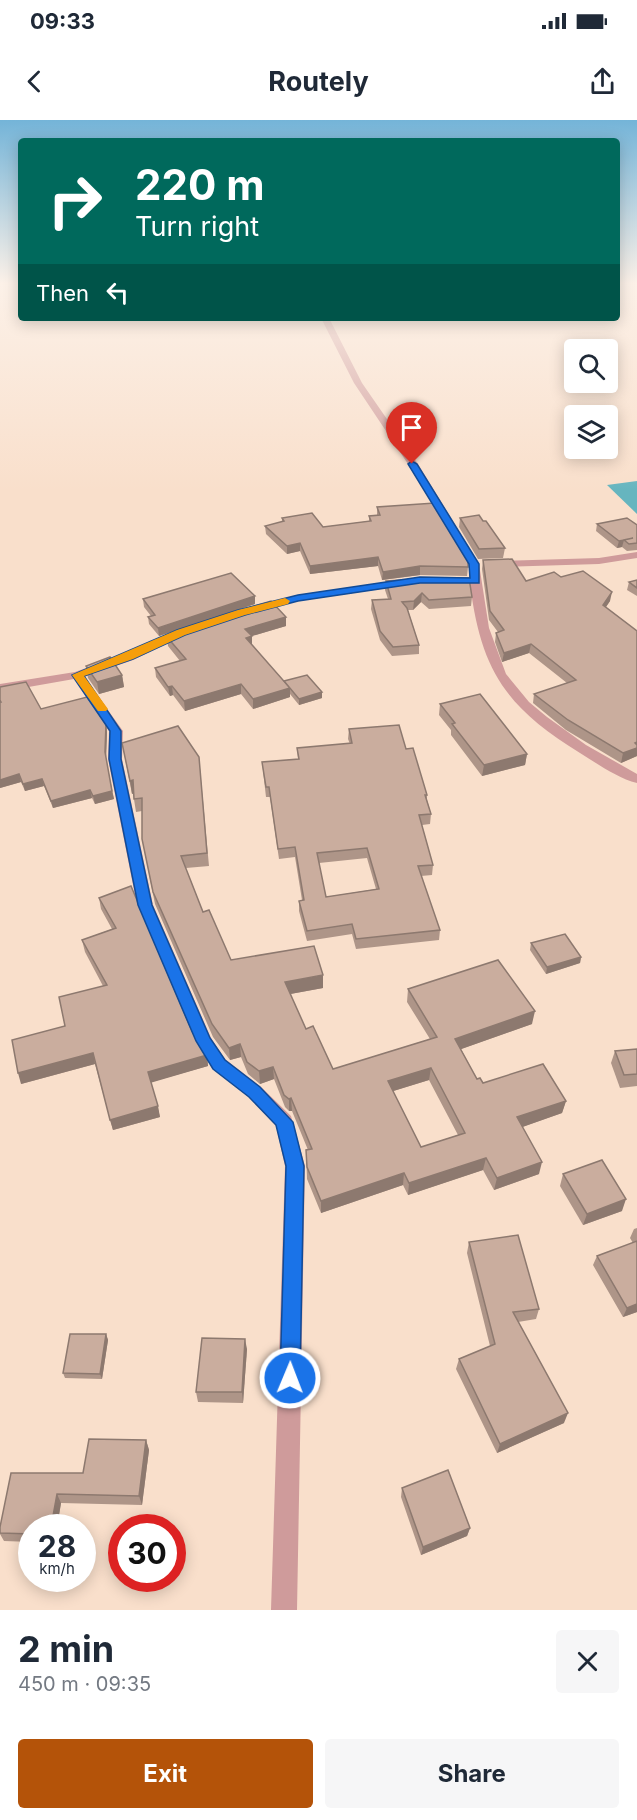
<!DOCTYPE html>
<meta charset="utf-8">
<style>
body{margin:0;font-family:Inter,sans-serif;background:#f6f6f7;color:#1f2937;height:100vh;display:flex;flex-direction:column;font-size:22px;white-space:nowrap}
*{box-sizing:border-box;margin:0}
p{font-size:20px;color:#747a83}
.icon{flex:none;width:33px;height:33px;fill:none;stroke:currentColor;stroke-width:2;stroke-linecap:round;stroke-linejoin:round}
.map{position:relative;height:1490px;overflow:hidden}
.side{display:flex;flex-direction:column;background:#fff;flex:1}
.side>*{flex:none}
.hud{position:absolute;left:18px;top:18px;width:602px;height:183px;border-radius:6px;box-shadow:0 3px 15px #0003;background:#00695c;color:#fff;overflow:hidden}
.controls{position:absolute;left:564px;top:219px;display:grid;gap:12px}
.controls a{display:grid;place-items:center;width:54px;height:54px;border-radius:6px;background:#fff;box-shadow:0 3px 15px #0003;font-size:30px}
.speed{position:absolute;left:18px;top:1394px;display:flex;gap:12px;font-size:30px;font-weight:700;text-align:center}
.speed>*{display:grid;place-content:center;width:78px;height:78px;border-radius:50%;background:#fff;box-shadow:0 3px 15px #0003;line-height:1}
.speed small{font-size:15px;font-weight:400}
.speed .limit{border:9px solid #d22;background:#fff;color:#111}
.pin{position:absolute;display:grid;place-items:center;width:51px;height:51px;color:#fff;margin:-62px -26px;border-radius:50% 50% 50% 0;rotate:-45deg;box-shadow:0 0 6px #0007}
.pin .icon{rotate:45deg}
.me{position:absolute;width:66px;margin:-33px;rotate:1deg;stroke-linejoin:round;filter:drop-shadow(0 0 4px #0008)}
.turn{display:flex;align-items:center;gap:21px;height:126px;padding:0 18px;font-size:27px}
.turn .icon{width:78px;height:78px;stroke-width:2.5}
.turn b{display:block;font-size:42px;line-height:51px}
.then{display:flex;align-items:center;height:57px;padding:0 18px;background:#0003;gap:12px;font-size:22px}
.round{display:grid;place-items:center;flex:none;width:63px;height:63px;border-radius:6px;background:#f6f6f7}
.headline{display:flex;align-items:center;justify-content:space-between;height:102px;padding:0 18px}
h1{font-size:36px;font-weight:700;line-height:45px}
.button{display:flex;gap:12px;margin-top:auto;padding:12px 18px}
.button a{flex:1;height:69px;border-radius:6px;background:#b45309;color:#fff;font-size:24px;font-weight:700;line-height:69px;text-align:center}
.button a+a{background:#f6f6f7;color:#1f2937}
.status{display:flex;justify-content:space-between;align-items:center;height:42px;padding:0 30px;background:#fff;direction:ltr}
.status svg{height:16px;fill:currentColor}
header{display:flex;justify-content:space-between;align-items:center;height:78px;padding:0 18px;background:#fff;font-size:27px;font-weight:700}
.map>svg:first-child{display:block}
.water{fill:#66b5bf}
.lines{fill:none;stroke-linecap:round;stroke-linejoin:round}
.minor{fill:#cf9b9b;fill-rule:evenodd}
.wall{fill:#ae9588;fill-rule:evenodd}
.shaded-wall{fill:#8d796f}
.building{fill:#caad9e;stroke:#8d796f;stroke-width:1.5;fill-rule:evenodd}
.route{fill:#1a73e8;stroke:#114b97;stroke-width:1.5}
.slow{fill:#f59e0b}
</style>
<div class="status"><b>09:33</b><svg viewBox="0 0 49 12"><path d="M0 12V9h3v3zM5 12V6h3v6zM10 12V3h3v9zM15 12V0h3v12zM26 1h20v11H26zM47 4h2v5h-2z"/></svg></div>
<header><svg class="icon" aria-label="back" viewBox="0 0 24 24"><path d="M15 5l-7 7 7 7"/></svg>Routely<svg class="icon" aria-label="share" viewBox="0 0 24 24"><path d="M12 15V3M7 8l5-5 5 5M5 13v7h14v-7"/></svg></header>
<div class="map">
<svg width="637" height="1490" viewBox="0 0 637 1490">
<rect width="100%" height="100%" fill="#f9dfcb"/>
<polygon class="water" points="637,361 637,394 607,365"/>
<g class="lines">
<g class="minor">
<path d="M321,198H329L362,263L418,344L479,444L489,508L506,554L529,582L547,597L586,625L637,654V663C617,658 598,644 580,633C506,587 481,551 470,464L449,463L443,460L449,457H469V444L408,344L354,263Z"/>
<polygon points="637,432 637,438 599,444 495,447 490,444 495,441 599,438"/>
<polygon points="404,460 410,463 408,465 298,481 254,492 248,489 250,487 298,475"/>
<polygon points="185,507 191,511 189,513 133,540 84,557 123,611 122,639 153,785 211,918 225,939 261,967 291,996 305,1046 297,1490 271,1490 285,1046 276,1006 249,977 213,949 195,921 137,785 108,639 109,611 74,559 0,572 0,564 75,552 125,534"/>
</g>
</g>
<g class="wall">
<polygon points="377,387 468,447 467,456 420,455 382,460 378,446 310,454 300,431 287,434 266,414 265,406 282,402 282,398 323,407 369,401 369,396 377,396"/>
<polygon points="460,398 483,401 505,428 503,438 478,439 459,407"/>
<polygon points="597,404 637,405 637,430 627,431 622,427 617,428 596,411"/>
<polygon points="483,440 526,461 561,457 610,481 606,487 637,511 637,636 621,643 566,610 533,583 534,574 567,563 529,533 502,542 495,522 496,513 498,512 489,500 482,449"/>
<polygon points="637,460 637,476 627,470 629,462"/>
<polygon points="386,461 472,477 471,486 429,489 421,482 413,490 408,490 419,525 419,534 392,536 380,520 371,489 372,480 388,479 385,470"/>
<polygon points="143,479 255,484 159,516 149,504 148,497 151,496 144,487"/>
<polygon points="286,497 286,506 252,516 252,525 284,562 322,572 322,578 299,585 290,574 290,577 253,589 241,574 185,591 173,575 170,576 156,557 155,548 180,541 168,526 167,517"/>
<polygon points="86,546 122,555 124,567 99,574 88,558"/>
<polygon points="0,567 41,589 106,604 107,612 106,638 114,679 95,684 92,678 53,688 44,666 25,671 21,662 0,668"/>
<polygon points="440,584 527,634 525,645 482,656 451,615 451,610 439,595"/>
<path d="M349,609L406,629L427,675V680L431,694L430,704L422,705L433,745L432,755L421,756L440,810L439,820L356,829L352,814L307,821L299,791V781L302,780L295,737L279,739L270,677H266L262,642L298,639L297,628L350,624L348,619ZM367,738L376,769L326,777L319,743Z"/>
<path d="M122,623L199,637L209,746L186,748L203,792L231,840L323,868L290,874L306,909L333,949L430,919L407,882L408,869L532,904L461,929L477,959L483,963L566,981L562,993L522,1007L539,1054L494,1070L483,1050L408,1075L403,1065L321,1093L307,1059L306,1030H308L292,991H289L285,987L274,959L260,964L248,954L241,937L230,940L213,917L155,784L142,719V691L136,692L133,673L132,674ZM429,960L458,1015L421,1027L393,971Z"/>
<polygon points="99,778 192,911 207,935 208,946 151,962 160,997 113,1010 95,944 21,964 65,906 103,866 85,832 82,820 112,809 101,789"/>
<polygon points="531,823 581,837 580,843 546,854 530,830"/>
<polygon points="637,929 637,966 620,968 611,943 615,931"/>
<polygon points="563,1054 622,1091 583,1105 560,1066"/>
<polygon points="637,1108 637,1192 623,1197 593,1145 597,1136 633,1123 630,1118 634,1109"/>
<polygon points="469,1122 539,1189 536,1199 518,1202 564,1303 497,1333 456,1249 459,1239 490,1226 467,1133"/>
<polygon points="106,1214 108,1220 102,1259 65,1258 63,1253"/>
<polygon points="247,1229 243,1283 198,1282 196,1272"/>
<polygon points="146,1320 149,1330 142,1385 61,1383 57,1407 32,1407 32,1422 4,1421 0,1414 0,1407 83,1353"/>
<polygon points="402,1368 470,1408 467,1416 421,1435 401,1377"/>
</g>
<g class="shaded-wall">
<polygon points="633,418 624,420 622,427 617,428 619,421"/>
<polygon points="300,423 300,431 287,434 287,426"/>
<polygon points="378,437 378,446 310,454 310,446"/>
<polygon points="420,446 420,455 382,460 383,452"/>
<polygon points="612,472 610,481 601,494 603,485"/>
<polygon points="422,473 421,482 413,490 414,481"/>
<polygon points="255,476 255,484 159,516 158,508"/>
<polygon points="286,497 286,506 252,516 252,525 246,527 245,509"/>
<polygon points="531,524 529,533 502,542 504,533"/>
<polygon points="122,555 124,567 99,574 97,562"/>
<polygon points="241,564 241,574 185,591 184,581"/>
<polygon points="172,566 173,575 170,576 168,567"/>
<polygon points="290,568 290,577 253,589 253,579"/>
<polygon points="322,572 322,578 299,585 299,579"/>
<polygon points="106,604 107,612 106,639 105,632"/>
<polygon points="637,622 637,636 621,643 623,633 635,623"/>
<polygon points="527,634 525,645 482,656 484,645"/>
<polygon points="19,654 21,662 0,668 0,660"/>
<polygon points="42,659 44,666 25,671 23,664"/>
<polygon points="133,660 135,673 132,674 130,661"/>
<polygon points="90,670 92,678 53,688 51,681"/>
<polygon points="112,671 114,679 95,684 93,676"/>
<polygon points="581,837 580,843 546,854 547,847"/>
<polygon points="323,855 323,868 285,875 285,862"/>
<polygon points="535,891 532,904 453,932 455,919"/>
<polygon points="240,924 241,937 230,940 229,928"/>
<polygon points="93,933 95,944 21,964 18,953"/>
<polygon points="207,935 208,946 150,963 148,952"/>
<polygon points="273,947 274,959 260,964 259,951"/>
<polygon points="431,948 429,960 387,973 388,961"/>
<polygon points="291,978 292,991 289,991 289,979"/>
<polygon points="566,981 562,993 514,1010 517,997"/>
<polygon points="158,986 160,997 113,1010 110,1000"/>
<polygon points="486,1038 483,1050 408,1075 409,1063"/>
<polygon points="542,1042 539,1054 494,1070 497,1058"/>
<polygon points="404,1053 403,1065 321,1093 321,1081"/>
<polygon points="626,1079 622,1091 583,1105 587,1094"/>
<polygon points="637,1184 637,1192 623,1197 627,1188"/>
<polygon points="106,1214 108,1220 102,1259 100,1254"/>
<polygon points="245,1219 247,1229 243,1283 242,1272"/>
<polygon points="568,1293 564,1303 497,1333 500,1324"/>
<polygon points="146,1320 149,1330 142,1385 139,1376"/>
<polygon points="57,1374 61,1383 57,1407 51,1407"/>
<polygon points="470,1408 467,1416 421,1435 423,1427"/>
</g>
<g class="building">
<polygon points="435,383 468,436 468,447 420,446 383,452 378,437 310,446 300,423 287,426 265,406 284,401 282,398 312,393 323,407 371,401 369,396 380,395 377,387"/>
<polygon points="479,395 483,401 486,401 505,428 479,429 460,398"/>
<polygon points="627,398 637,405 637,423 629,424 624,420 633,418 619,421 597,404"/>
<polygon points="512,439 526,461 554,452 561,457 583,451 612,472 603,485 637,511 637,622 635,623 637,625 637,628 623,633 568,600 534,574 576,560 531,524 504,533 496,513 504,510 490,491 483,440"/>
<polygon points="231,453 255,476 158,508 148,497 155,495 143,479"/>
<polygon points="435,458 469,458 472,477 429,480 422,473 414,481 402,482 407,488 419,525 393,527 380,511 372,480 391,479 386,461"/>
<polygon points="637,460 637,468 629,462"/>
<polygon points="271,481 286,497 245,509 252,516 246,518 290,568 253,579 241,564 184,581 172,566 168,567 155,548 186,539 167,517 220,496"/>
<polygon points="110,537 122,555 97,562 86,546"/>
<polygon points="307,555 322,572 299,579 284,561"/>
<polygon points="26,562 41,589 87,577 106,604 105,632 112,671 93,676 90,670 51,681 42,659 23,664 19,654 0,660 0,582 1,582 0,580 0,567"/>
<polygon points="480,574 527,634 484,645 452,604 455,603 440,584"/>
<path d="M399,605L406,629L413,628L427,675H425L431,694L419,695L433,745L418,746L440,810L356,819L352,804L307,811L299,781L304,780L295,727L278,729L269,667H266L262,642L299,639L297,628L352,623L349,609ZM367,728L379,769L326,777L317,733Z"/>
<path d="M178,606L199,637L207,733L181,736L203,792L209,790L231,840L314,826L323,855L285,862L306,909L313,906L333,949L437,917L408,869L498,840L535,891L455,919L477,959L480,958L483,963L543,944L566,981L517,997L542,1042L497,1058L486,1038L409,1063L404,1053L321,1081L307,1047L306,1030L312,1029L291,978L289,979L284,975L273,947L259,951L247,942L240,924L229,928L212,904L153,772L142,719V678L134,679L133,660L130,661L122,623ZM431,948L465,1013L421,1027L388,961Z"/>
<polygon points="131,766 192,911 207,935 148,952 158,986 110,1000 93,933 18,953 12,920 65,906 59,877 107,865 82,820 116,808 99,778"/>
<polygon points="565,814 581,837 547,847 531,823"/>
<polygon points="637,929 637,954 624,955 615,931"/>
<polygon points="602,1040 626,1079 587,1094 563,1054"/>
<polygon points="518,1115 539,1189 513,1192 568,1293 500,1324 459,1239 495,1224 469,1122"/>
<polygon points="637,1121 637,1184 627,1188 597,1136"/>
<polygon points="70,1214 106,1214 100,1254 63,1253"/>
<polygon points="202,1218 245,1219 242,1272 196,1272"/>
<polygon points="89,1319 146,1320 139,1376 57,1374 51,1407 32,1407 32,1414 0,1413 0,1407 11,1353 83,1353"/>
<polygon points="448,1350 470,1408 423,1427 402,1368"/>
</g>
<linearGradient id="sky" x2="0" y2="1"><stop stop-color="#74b4d8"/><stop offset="0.44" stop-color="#fcf1e8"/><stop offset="1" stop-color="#fcf1e8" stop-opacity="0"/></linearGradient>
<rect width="637" height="371" fill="url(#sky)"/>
<polygon class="route" points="412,341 417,344 479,444 479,463 420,463 298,481 245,495 185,515 133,539 84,556 121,611 121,639 152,785 210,918 225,940 260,967 293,1002 304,1046 300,1258 297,1265 290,1268 283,1265 280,1258 286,1046 276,1005 249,977 213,949 196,921 138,785 109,639 110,611 72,555 177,510 238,490 298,475 420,457 470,458 469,444 408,344"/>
<polygon class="slow" points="285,478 290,481 288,484 245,495 185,515 133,539 84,556 108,589 106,591 98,591 72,555 177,510 238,490"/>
</svg>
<div class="controls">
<a><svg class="icon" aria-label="search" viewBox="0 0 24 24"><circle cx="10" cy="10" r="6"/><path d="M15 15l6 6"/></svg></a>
<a><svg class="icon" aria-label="layers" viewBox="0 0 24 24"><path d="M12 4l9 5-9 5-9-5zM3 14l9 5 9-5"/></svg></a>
</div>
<div class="speed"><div>28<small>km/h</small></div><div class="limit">30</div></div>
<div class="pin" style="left:412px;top:344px;background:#d93025"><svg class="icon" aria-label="arrive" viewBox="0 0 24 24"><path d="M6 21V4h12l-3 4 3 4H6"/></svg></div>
<svg class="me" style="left:290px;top:1258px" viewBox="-20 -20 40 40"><circle r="17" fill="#1a73e8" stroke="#fff" stroke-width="3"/><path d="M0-11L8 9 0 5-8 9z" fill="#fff"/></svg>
<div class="hud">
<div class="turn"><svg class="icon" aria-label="right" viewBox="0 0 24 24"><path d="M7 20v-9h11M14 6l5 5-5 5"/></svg><div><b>220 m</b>Turn right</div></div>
<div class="then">Then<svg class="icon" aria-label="left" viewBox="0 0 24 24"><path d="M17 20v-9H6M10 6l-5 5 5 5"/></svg></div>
</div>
</div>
<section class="side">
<div class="headline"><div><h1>2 min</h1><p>450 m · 09:35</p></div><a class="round"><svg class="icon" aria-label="close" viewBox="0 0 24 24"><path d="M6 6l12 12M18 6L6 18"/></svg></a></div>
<div class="button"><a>Exit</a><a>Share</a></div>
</section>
